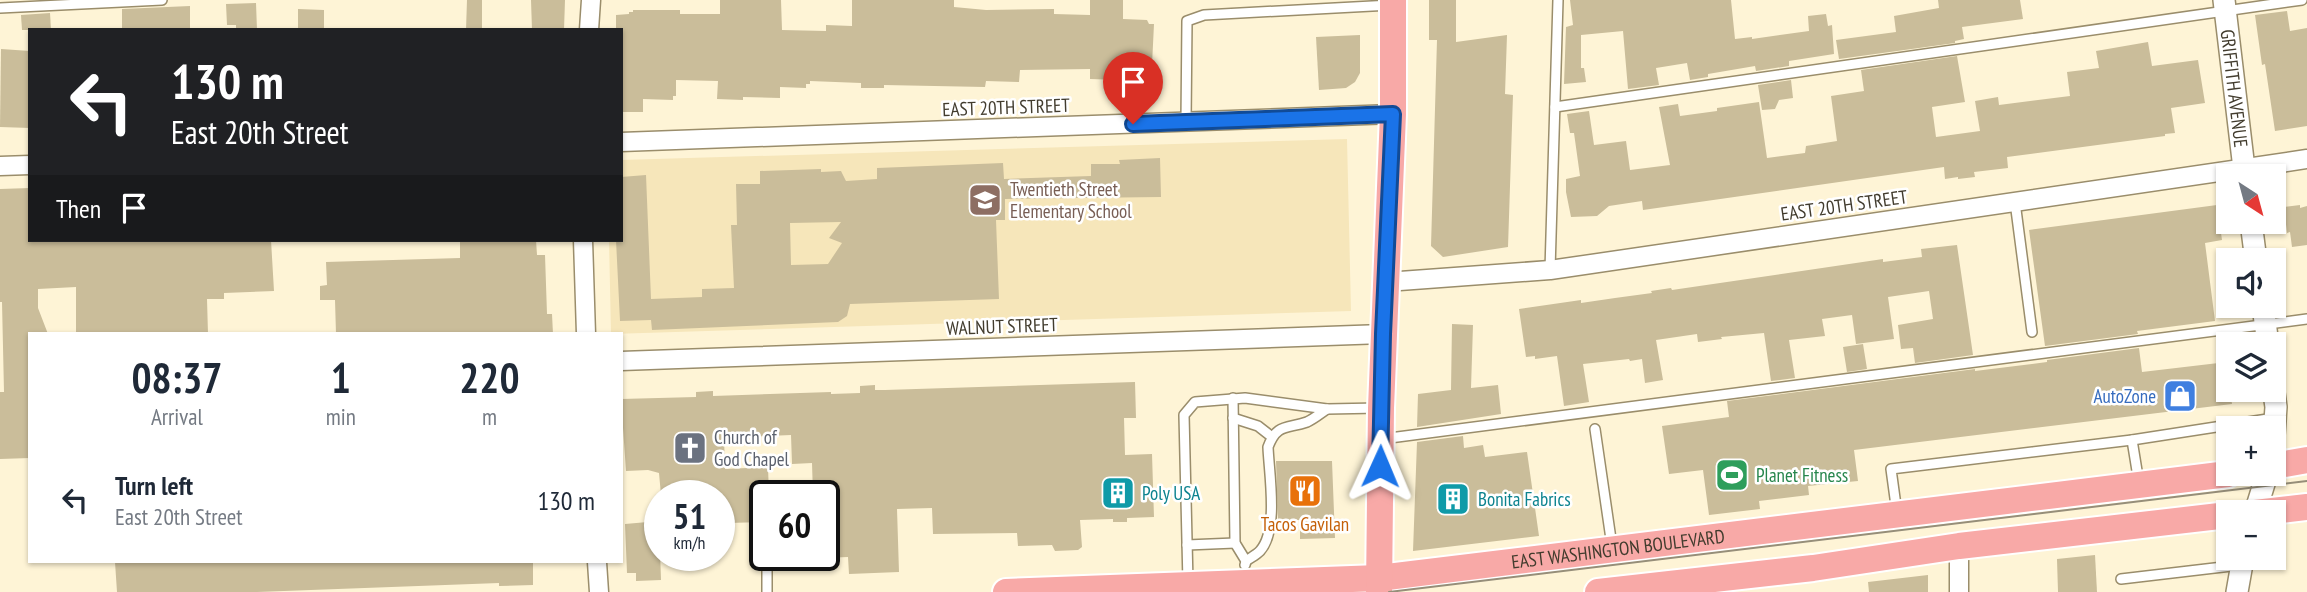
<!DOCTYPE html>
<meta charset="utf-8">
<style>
body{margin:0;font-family:"PT Sans Narrow",sans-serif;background:#f6f6f7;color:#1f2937;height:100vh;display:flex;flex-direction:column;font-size:26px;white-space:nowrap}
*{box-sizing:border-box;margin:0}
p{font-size:23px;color:#747a83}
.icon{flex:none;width:38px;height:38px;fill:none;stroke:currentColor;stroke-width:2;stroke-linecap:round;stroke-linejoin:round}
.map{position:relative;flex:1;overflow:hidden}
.side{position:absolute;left:28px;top:332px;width:595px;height:231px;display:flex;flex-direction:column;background:#fff;border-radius:0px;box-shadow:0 2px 5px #0004}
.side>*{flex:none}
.hud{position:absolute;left:28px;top:28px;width:595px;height:214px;border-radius:0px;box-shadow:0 2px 5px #0004;background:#202124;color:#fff;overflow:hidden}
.needle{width:46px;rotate:144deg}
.controls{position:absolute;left:2216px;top:164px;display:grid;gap:14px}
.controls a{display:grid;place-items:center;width:70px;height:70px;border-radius:0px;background:#fff;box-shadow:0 2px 5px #0004;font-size:35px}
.speed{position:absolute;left:644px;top:480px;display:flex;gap:14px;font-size:35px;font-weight:700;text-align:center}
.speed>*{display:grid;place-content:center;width:91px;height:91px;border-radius:50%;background:#fff;box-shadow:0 2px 5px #0004;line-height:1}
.speed small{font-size:18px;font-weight:400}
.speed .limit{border:4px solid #111;border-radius:10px;background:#fff;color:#111}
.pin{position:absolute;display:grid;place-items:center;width:60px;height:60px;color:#fff;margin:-72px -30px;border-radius:50% 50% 50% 0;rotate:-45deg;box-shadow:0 0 7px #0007}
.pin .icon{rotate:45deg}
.me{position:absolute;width:77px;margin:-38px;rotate:1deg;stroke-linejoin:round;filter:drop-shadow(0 0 5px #0008)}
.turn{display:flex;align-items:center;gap:24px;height:147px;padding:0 28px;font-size:32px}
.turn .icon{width:91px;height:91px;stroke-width:2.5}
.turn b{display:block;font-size:49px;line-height:60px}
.then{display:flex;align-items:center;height:66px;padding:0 28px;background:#0003;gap:14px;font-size:26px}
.eta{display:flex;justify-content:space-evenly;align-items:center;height:119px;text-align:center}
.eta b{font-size:42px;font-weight:800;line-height:49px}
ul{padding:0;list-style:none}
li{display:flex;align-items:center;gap:21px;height:98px;padding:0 28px}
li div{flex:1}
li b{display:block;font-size:26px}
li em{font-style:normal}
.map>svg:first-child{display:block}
.built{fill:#f6e6ba}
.building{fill:#cabd9a;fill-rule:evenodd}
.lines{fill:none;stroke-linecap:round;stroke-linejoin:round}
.service-casing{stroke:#9a8d6b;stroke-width:12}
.minor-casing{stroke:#9a8d6b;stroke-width:21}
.tertiary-casing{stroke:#9a8d6b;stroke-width:24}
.primary-casing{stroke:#fff;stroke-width:30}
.service{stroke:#fff;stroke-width:9}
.minor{stroke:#fff;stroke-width:18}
.tertiary{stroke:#fff;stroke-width:21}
.primary{stroke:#f8a9a7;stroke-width:26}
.tram{stroke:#968e79;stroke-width:2}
.route-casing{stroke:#114b97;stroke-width:18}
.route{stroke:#1a73e8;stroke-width:12}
.labels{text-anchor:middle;stroke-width:5;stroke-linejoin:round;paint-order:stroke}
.street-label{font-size:19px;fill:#423c2e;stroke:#fff}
.education-label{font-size:19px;fill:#785e54;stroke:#fff;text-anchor:start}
.shop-label{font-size:19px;fill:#366cbe;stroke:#fff;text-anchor:end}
.worship-label{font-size:19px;fill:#5b616d;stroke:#fff;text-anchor:start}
.leisure-label{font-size:19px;fill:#27864d;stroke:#fff;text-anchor:start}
.culture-label{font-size:19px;fill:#0d838f;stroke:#fff;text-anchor:start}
.food-label{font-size:19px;fill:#c56008;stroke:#fff}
</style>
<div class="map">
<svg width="2307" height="592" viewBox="0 0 2307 592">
<rect width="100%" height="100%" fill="#fef4d6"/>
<polygon class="built" points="1347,139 1351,311 611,334 609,240 621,240 621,160"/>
<g class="building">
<polygon points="467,0 482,0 482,30 466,30"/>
<polygon points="531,0 565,0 564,30 532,30"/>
<polygon points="720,0 781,0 782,30 826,31 826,25 852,26 852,0 954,0 954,7 986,10 1054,9 1054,14 1090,15 1090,0 1123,0 1123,19 1147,20 1149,24 1154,24 1152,65 1144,65 1143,78 1119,77 1119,80 1090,79 1090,69 1020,70 1019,82 986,81 985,87 884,85 884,88 861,88 861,83 810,81 810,84 806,84 806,88 780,87 780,98 743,97 743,100 717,99 718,81 676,80 676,96 673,96 673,100 643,99 643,112 621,112 621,30 616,30 616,15 629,14 629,12 633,12 633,10 680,10 680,14 720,14"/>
<polygon points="1429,0 1456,0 1456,42 1507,35 1505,94 1513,95 1508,247 1443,257 1431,246 1437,40 1429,40"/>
<polygon points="1570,0 1731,0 1735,39 1752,37 1752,39 1809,31 1808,16 1826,14 1828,26 1832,25 1834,54 1789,61 1789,66 1756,71 1755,66 1708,74 1708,77 1690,80 1687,63 1656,68 1659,85 1628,89 1623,31 1581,35 1581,68 1584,68 1586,82 1564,84 1566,27 1573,25"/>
<polygon points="1938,0 2020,0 2023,19 1962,27 1964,39 1955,41 1955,43 1839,59 1836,40 1896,32 1894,16 1939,8"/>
<polygon points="256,3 257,30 236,30 236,25 227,25 226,4"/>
<polygon points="190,6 190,30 157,30 157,28 122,30 122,9"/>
<polygon points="298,9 324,10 324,30 298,30"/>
<polygon points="2287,11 2290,31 2307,28 2307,126 2275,131 2265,64 2262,65 2255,15"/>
<polygon points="50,13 51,30 22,30 21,15"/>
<polygon points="1360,35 1360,73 1355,82 1346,88 1319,90 1316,37"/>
<polygon points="2148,42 2152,66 2198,60 2205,103 2171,108 2175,133 2165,134 2165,136 2007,157 2008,168 1974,172 1975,177 1958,179 1958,177 1945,179 1944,167 1643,210 1642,201 1609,206 1597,216 1571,217 1566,192 1566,179 1580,176 1574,133 1570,133 1567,114 1589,111 1594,145 1626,141 1630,170 1670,165 1659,107 1678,104 1680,116 1717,111 1717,108 1759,102 1767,158 1805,153 1806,146 1837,141 1831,96 1864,91 1861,70 1957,56 1965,102 1932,107 1936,137 1980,131 1975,101 1998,97 1999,105 2070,96 2067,72 2099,68 2096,51"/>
<polygon points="1,49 30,51 30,128 0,127"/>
<polygon points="1791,80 1793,98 1779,100 1775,109 1762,110 1758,85"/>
<path d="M1160,158L1161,197L1005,199V220H996L999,299L850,304L847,316L838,322L652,330L651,320L620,321L616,240H621V177L646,175L651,299L702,297V289L734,288L731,225H737L736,184H760V171L821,169V172L841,171L846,181L877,179V168L1003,163L1004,179L1091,176V164H1120L1119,160ZM841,222L829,238L842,243L828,264L791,265L790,223Z"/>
<polygon points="30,188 30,240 271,240 274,291 224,293 224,299 207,299 208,334 76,334 76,287 38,289 38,308 48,334 30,334 30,458 0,459 0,392 4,392 2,302 0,302 0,189"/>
<polygon points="2217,205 2222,240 2205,243 2215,321 2137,331 2138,334 2045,346 2029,230"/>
<polygon points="2300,205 2300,208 2307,206 2307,245 2292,247 2290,232 2287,233 2284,207"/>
<polygon points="460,240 536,240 537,255 545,255 547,314 552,314 553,334 336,334 335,300 320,300 320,286 327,285 326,262 460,258"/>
<polygon points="1957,245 1973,355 1915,363 1913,348 1901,349 1898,325 1933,319 1929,291 1888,297 1894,339 1856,344 1852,315 1822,319 1825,336 1789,340 1795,378 1771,381 1764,333 1721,337 1722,339 1698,342 1697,334 1656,340 1663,380 1645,383 1642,359 1630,361 1629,359 1583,364 1589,402 1564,406 1557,356 1535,359 1535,356 1526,357 1519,309 1581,300 1581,303 1615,298 1652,293 1651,291 1671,288 1672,290 1883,259 1883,262 1922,257 1921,249"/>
<polygon points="1452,324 1473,325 1471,388 1498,385 1501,414 1417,427 1418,394 1451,390"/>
<polygon points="1863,344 1867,369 1847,372 1843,347"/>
<polygon points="2139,348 2142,372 2227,362 2228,390 2230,390 2232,404 1854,450 1858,481 1808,486 1809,495 1759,501 1760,509 1709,515 1703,470 1669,474 1662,426 1729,417 1727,401 1975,369 1975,371 2047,362 2047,360"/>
<polygon points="1135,382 1136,418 1124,418 1125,455 1152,454 1154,517 1127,518 1127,522 1113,522 1113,519 1080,520 1082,547 1078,550 1055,551 1052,545 1018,546 1017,533 933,534 932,508 897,509 899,572 849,574 848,557 824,558 824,495 813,495 812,463 792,464 791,435 724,438 725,469 768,467 769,495 765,495 765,522 728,523 728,513 719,513 719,495 661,495 659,473 648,470 626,471 621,399 696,397 696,392 713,391 713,396 831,392 831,394 860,393 860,386 875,385 875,390 885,390"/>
<polygon points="1463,436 1464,448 1483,445 1485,457 1527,452 1539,536 1413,551 1417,442"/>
<polygon points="1276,461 1332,461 1335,538 1300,539 1300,520 1278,520"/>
<polygon points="659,521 661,580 636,581 636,573 627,573 625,524"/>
<polygon points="2095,555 2097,592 2058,592 2057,559"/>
<polygon points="115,562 533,562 533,585 499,586 499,583 257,592 117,592"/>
<polygon points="1928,575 1928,592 1869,592 1868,582"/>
</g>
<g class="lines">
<defs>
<g id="service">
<polyline points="0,8 162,0"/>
<polyline points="1555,107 2302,0"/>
<polyline points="1186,121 1187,21 1204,15 1391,5"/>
<polyline points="2015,202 2032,332"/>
<polyline points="1550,270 1558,0"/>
<polyline points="1233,398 1235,543 1246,561 1245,565"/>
<polyline points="1233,418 1258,426 1272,437"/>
<polyline points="1595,429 1612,546"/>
<polyline points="1382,439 2307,319"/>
<polyline points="2132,440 2139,483"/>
<polyline points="1897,513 1891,469 2132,440 2274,418"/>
<polyline points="1187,545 1235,543"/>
<polyline points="767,555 767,592"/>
<path d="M1246,561C1250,558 1256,555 1260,551C1279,530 1269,474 1268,447C1277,423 1287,429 1307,422C1314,419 1321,413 1327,409"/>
<polyline points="2121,579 2240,565"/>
<polyline points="1188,583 1184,415 1195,402 1245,398 1327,409 1379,408"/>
</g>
<g id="minor">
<polyline points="589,30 591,0"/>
<polyline points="621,142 1393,114"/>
<polyline points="0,166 30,165"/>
<polyline points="583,240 586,334"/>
<polyline points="1386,282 1550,270 2307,159"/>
<polyline points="621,361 1383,334"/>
<polyline points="597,562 599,592"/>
<polyline points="1959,592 1959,546"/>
</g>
<g id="tertiary">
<path id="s1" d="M2224,0L2245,177"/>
<polyline points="2251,222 2256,261"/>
<polyline points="2263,306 2268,345"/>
<polyline points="2273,386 2276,407 2273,449"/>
<polyline points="2255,513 2267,474"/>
<polyline points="2237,592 2243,558"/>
</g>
<g id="primary">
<polyline points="2273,466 2307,460"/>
<polyline points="2255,513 2307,507"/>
<path id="s2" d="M1006,592L1379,578L2228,474"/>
<polyline points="1379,592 1381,408 1393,114 1393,0"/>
<polyline points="1598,592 1813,568 1959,546 2228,515"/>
</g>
</defs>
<use href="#service" class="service-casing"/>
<use href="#minor" class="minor-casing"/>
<use href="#tertiary" class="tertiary-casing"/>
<use href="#primary" class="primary-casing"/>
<use href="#service" class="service"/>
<use href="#minor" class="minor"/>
<use href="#tertiary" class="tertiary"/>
<use href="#primary" class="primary"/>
<polyline class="tram" points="1389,592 2307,481"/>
</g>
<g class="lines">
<defs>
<polyline id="route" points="1133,124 1393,114 1383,334 1380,466"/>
</defs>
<use href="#route" class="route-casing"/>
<use href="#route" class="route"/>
</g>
<defs>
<symbol id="school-square" viewBox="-11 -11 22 22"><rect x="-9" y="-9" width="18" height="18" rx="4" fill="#8d6e63" stroke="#fff"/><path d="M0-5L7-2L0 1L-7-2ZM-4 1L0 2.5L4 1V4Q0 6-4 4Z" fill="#fff"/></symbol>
<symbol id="shop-square" viewBox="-11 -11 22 22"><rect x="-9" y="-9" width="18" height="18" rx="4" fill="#3f7fe0" stroke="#fff"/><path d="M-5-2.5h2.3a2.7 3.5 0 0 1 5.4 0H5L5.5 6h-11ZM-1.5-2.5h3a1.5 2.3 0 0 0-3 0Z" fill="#fff"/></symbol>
<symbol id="church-square" viewBox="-11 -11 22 22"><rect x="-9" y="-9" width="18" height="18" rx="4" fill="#6b7280" stroke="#fff"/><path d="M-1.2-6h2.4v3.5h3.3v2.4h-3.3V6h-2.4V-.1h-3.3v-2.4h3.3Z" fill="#fff"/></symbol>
<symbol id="stadium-square" viewBox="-11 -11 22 22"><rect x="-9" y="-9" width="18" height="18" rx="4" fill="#2e9e5b" stroke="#fff"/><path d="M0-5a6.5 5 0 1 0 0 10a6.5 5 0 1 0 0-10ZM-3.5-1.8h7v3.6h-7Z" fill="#fff"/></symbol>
<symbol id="restaurant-square" viewBox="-11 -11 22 22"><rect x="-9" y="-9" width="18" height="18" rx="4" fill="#e8710a" stroke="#fff"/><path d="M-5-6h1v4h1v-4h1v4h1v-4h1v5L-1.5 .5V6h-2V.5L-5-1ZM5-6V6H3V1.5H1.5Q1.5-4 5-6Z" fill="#fff"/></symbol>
<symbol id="building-square" viewBox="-11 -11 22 22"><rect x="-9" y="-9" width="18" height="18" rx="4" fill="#0f9aa8" stroke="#fff"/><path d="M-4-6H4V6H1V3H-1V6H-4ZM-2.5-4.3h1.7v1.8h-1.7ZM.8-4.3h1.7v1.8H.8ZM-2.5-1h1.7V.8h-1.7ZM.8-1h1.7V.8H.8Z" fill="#fff"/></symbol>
</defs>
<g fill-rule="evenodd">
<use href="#school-square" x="966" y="181" width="38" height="38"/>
<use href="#shop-square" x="2161" y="377" width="38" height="38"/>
<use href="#church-square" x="671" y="429" width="38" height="38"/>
<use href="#stadium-square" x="1713" y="456" width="38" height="38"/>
<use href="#restaurant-square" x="1286" y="472" width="38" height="38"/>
<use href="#building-square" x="1099" y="474" width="38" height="38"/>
<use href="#building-square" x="1434" y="480" width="38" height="38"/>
</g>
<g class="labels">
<g class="street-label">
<text dy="7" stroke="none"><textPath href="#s1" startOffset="89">GRIFFITH AVENUE</textPath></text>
<text transform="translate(1006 107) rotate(-2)" y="7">EAST 20TH STREET</text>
<text transform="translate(1844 205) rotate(-8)" y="7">EAST 20TH STREET</text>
<text transform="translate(1002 326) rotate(-2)" y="7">WALNUT STREET</text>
<text dy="7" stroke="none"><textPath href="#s2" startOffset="614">EAST WASHINGTON BOULEVARD</textPath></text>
</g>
<g class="education-label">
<text x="1010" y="196">Twentieth Street<tspan x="1010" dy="22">Elementary School</tspan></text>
</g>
<g class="shop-label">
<text x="2156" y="403">AutoZone</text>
</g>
<g class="worship-label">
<text x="714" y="444">Church of<tspan x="714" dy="22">God Chapel</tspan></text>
</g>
<g class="leisure-label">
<text x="1756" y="482">Planet Fitness</text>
</g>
<g class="culture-label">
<text x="1142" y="500">Poly USA</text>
<text x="1478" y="506">Bonita Fabrics</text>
</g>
<g class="food-label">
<text x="1305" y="531">Tacos Gavilan</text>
</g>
</g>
</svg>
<div class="controls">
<a><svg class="needle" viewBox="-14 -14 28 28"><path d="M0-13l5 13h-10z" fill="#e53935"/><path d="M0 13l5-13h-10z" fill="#747a83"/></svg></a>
<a><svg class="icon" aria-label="sound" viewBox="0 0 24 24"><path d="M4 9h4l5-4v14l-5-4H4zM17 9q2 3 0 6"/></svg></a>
<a><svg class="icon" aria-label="layers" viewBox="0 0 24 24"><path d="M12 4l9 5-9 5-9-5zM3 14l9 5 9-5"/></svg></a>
<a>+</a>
<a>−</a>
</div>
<div class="speed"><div>51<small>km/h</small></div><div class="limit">60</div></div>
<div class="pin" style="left:1133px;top:124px;background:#d93025"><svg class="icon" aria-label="arrive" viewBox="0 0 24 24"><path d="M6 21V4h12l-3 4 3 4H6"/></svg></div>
<svg class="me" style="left:1380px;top:466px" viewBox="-20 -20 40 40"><path d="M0-17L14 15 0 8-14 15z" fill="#1a73e8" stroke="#fff" stroke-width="4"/></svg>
<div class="hud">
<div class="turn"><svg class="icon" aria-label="left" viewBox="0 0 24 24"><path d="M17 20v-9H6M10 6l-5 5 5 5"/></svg><div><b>130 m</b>East 20th Street</div></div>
<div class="then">Then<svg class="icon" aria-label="arrive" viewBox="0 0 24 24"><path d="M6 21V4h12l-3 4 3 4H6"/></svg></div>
</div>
<section class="side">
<div class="eta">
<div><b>08:37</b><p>Arrival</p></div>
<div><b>1</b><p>min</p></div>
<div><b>220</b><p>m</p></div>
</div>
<ul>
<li><svg class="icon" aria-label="left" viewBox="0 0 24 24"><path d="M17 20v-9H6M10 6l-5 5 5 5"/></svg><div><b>Turn left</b><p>East 20th Street</p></div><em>130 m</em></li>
</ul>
</section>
</div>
